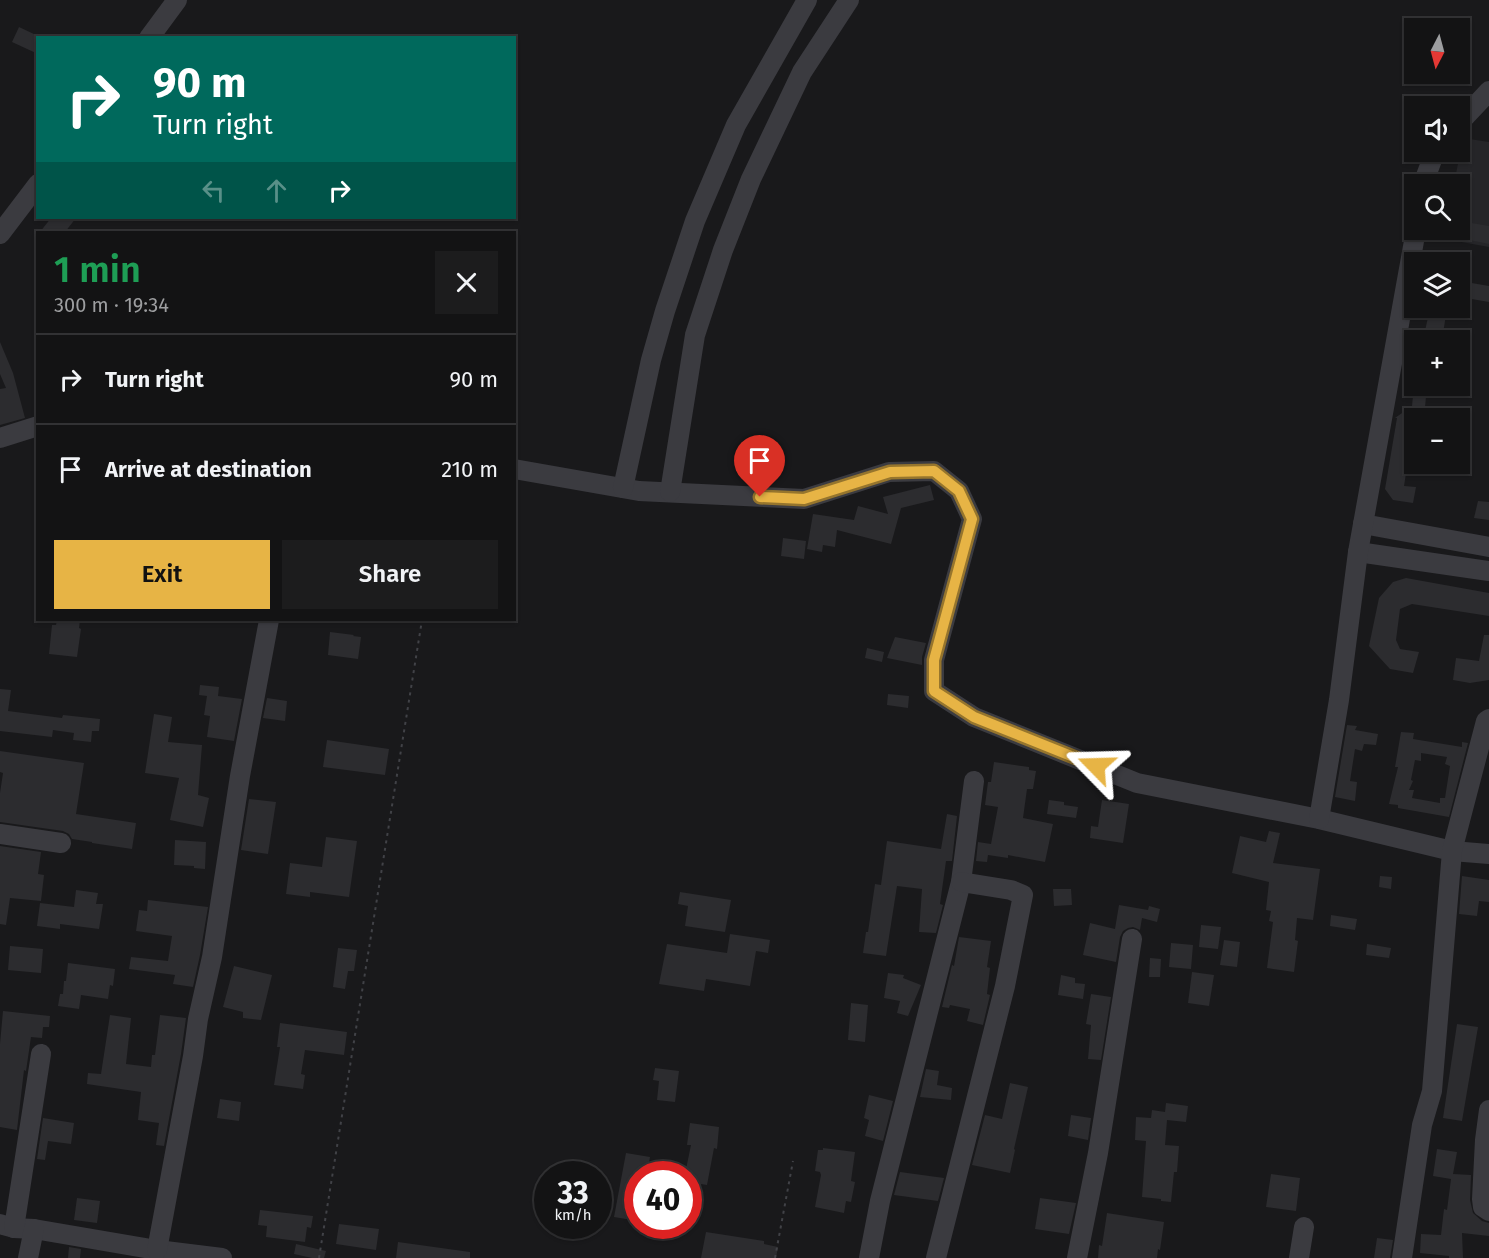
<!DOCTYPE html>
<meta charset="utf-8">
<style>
body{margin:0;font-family:"Fira Sans",sans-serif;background:#1c1c1d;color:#f1f3f6;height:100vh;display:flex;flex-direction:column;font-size:22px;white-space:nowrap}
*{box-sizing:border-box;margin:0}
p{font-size:20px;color:#9d9ea0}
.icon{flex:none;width:33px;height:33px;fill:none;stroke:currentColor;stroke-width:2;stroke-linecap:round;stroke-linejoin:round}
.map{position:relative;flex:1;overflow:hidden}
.sheet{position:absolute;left:36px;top:231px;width:480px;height:390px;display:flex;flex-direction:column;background:#131314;border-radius:0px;box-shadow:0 2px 4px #0004,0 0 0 2px #323234}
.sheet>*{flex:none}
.banner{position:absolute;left:36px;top:36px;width:480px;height:183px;border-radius:0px;box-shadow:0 2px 4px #0004,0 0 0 2px #323234;background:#00695c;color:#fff;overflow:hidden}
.needle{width:39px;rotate:186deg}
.fabs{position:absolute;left:1404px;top:18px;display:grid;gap:12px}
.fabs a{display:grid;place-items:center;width:66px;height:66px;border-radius:0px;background:#131314;box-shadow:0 2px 4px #0004,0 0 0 2px #323234;font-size:30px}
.speed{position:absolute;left:534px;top:1161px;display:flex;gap:12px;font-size:30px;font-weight:700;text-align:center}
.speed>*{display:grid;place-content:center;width:78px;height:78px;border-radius:50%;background:#131314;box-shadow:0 2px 4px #0004,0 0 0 2px #323234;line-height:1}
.speed small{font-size:15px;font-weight:400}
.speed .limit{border:9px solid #d22;background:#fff;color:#111}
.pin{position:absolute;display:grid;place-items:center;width:51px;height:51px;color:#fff;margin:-62px -26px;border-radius:50% 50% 50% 0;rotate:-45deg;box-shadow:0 0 6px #0007}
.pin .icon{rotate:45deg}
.me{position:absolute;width:66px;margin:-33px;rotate:292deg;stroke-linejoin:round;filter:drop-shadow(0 0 4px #0008)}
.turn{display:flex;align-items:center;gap:21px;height:126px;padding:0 18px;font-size:27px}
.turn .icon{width:78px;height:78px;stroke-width:2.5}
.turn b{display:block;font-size:42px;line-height:51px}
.lanes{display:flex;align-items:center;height:57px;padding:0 18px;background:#0003;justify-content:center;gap:30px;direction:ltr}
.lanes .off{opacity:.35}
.round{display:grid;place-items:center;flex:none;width:63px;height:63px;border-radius:0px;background:#1c1c1d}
.summary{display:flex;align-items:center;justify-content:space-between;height:102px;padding:0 18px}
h1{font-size:36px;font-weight:600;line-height:45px;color:#1e9e55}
.cta{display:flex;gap:12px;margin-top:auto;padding:12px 18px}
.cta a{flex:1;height:69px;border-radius:0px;background:#e7b445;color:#111;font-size:24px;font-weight:600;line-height:69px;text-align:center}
.cta a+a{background:#1c1c1d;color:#f1f3f6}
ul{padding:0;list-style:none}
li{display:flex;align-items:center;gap:18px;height:90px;padding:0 18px;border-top:2px solid #323234}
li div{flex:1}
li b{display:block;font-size:22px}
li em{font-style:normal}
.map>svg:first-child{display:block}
.built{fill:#252528}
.building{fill:#2c2c2f;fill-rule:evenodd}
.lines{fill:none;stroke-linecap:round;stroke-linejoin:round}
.path{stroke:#414247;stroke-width:2;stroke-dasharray:3 4.5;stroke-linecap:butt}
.minor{stroke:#3b3b40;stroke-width:20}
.route-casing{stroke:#96752d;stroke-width:15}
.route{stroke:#e7b445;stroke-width:10}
</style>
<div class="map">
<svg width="1489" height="1258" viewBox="0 0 1489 1258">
<rect width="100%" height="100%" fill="#19191b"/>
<polygon class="built" points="1463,138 1489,142 1489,247 1445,239 1446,230 1460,230 1460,184 1454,184"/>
<g class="building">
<polygon points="19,27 38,36 38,54 12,42"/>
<polygon points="51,218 76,218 65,232 40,232"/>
<polygon points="1460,221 1489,226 1489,244 1460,238"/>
<polygon points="1460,281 1489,286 1489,302 1460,297"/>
<polygon points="1430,308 1447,308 1442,340 1423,340"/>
<polygon points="0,342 13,373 25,418 0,425 0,389 6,388 0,374"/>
<polygon points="1414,385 1427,386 1424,418 1414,418 1414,431 1412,435 1404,486 1416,487 1413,503 1393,500 1385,489 1397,418 1395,418 1412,406"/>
<polygon points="930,485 934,500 901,508 891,544 837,530 835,547 823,545 822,552 807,549 813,514 854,520 858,506 888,514 883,497"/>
<polygon points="1478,501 1489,502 1489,520 1474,518"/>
<polygon points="783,538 806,541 804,559 781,556"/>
<polygon points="1406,578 1489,593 1489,616 1412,604 1400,609 1396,640 1400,649 1419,652 1413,673 1390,669 1369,646 1379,598 1393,582"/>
<polygon points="57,620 80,620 79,628 81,629 77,657 49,654 52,625 56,625"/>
<polygon points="330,632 354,635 353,636 361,637 358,659 328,655"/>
<polygon points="1484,635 1489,635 1489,680 1470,683 1453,680 1456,658 1479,661"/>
<polygon points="895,637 926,643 922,657 922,665 887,658"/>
<polygon points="867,648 884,652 882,662 865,658"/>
<polygon points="200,685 219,687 218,696 242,699 234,741 207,737 210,716 204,715 207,696 199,695"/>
<polygon points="0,689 11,690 8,711 62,718 63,715 100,719 99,731 92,731 91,742 73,740 74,733 53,730 52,737 0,731"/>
<polygon points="888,694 909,696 908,708 887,705"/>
<polygon points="267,698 287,701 285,721 263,718"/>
<polygon points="154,714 172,717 168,742 202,745 198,795 209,798 203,827 170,820 179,778 145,773"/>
<polygon points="1347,725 1357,726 1355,730 1378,734 1376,745 1364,744 1362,751 1355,749 1350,781 1357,782 1355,801 1335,797"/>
<path d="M1401,732L1414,733L1413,739L1462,747V742L1468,743L1449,817L1398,808V805L1389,804L1398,767H1395ZM1421,753L1447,757L1445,764L1450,766L1445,798H1440V803L1412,798L1414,790H1409L1413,781L1411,780L1415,760L1421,761Z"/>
<polygon points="327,740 389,749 385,775 323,767"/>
<polygon points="0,751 84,763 76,814 136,823 132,849 92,843 92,842 72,839 69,834 63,831 0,822 0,793 3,773 0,772"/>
<polygon points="994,762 1029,767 1029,770 1036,771 1033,789 1027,789 1023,818 1053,824 1045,862 1008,855 1008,858 988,855 987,862 976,861 978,842 991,844 998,807 985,805 988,782 991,782"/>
<polygon points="249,799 276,802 268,854 241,850"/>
<polygon points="1049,800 1064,802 1064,805 1078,807 1076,818 1047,814"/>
<polygon points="1102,800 1129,804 1123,843 1090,838 1091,826 1098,827"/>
<polygon points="947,814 957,816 952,861 946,861 940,904 943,905 936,933 919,932 922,889 897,886 886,956 863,953 866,932 868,932 875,884 881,885 887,841 941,849"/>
<polygon points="1269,831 1280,833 1273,863 1320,869 1313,920 1297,918 1295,940 1298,941 1294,972 1267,968 1273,922 1269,921 1271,911 1266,910 1269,882 1232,873 1240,836 1266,842"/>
<polygon points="326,837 357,841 349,897 310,892 310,897 286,894 290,863 322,867"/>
<polygon points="175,840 206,842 205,869 194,868 194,866 174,865"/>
<polygon points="0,846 41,852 38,874 44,875 41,901 10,898 6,925 0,924"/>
<polygon points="1380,876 1392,877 1391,889 1379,887"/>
<polygon points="1462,876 1489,880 1489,902 1479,901 1477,916 1459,914"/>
<polygon points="1053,889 1071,889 1072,905 1054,906"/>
<polygon points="76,890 98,893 96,904 103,904 99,929 60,924 60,929 37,926 40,903 74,907"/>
<polygon points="680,892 731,900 725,932 685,926 688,906 678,904"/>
<polygon points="148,900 208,907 200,955 193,987 173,984 175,975 129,969 131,957 168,961 172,936 136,931 139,910 147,911"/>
<polygon points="1119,905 1148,910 1149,906 1160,909 1157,922 1142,918 1140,930 1133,927 1128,928 1123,931 1120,937 1116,962 1083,955 1090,923 1115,929"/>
<polygon points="1331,915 1357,919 1355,930 1330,926"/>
<polygon points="1201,925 1221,927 1218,949 1199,947"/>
<polygon points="730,934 770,940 768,953 756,951 750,986 706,979 704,991 659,984 667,944 727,953"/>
<polygon points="959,937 991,941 987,967 990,968 987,994 990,995 983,1025 967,1021 970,1009 950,1005 949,1008 942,1007 952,965 954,966"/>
<polygon points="1224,940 1240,942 1237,967 1220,965"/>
<polygon points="1171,943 1193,945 1191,969 1169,967"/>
<polygon points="1367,944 1391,948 1389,958 1366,955"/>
<polygon points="10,946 43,949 41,973 8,970"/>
<polygon points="338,948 357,950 354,971 348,971 345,989 333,987"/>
<polygon points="1150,958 1161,959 1160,977 1149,977"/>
<polygon points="68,963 115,969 113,986 110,985 108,999 81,995 79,1009 58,1006 60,994 63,994 64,981 66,981"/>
<polygon points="234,966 272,975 261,1020 243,1018 243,1012 223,1007"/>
<polygon points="1192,972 1214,975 1209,1006 1188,1003"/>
<polygon points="888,973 904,975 903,978 921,985 908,1016 897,1013 900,1001 884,998"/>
<polygon points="1061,975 1075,978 1075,983 1085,984 1083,999 1058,995"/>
<polygon points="1091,994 1111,997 1101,1060 1088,1059 1091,1025 1086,1024"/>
<polygon points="851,1003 868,1005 865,1042 848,1040"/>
<polygon points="3,1011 50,1016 49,1027 43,1027 42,1038 31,1037 26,1071 24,1070 17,1130 0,1127 0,1044"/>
<polygon points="110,1015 131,1018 126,1064 151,1067 152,1055 155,1055 160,1015 186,1018 181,1054 164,1146 156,1145 159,1123 138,1120 141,1092 87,1084 88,1073 101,1074"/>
<polygon points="280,1023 347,1032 344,1055 305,1050 301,1074 305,1075 303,1089 274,1085 280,1047 277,1047"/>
<polygon points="1457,1024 1478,1027 1462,1121 1443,1118"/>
<polygon points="655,1068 679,1071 675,1102 657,1100 659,1081 653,1080"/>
<polygon points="926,1069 939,1071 937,1085 952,1088 951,1100 920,1097"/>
<polygon points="1010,1083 1028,1087 1014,1149 1015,1150 1010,1173 972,1165 985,1115 1002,1119"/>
<polygon points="869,1095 893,1101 883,1141 865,1136 869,1120 864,1118"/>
<polygon points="220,1099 241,1102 239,1121 217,1118"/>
<polygon points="1166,1103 1188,1106 1186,1122 1167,1120 1165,1145 1179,1146 1177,1172 1174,1172 1171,1202 1161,1201 1161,1199 1142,1197 1146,1141 1135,1140 1136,1117 1151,1118 1152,1110 1165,1112"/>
<polygon points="1071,1115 1091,1118 1088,1140 1068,1136"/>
<polygon points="43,1118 74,1123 71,1144 48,1141 45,1160 37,1159"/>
<polygon points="690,1123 719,1127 717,1149 714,1148 707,1185 688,1182 688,1174 685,1174 691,1145 687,1145"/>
<polygon points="823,1148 855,1152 851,1181 855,1182 851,1202 846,1201 844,1213 815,1207 821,1175 820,1172 815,1171 818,1150 823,1150"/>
<polygon points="1437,1149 1457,1152 1453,1174 1471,1175 1470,1200 1473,1213 1482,1221 1489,1223 1489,1236 1462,1233 1463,1258 1449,1258 1449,1256 1420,1253 1421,1234 1441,1235 1444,1209 1447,1210 1451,1179 1433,1176"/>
<polygon points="626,1153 650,1157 647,1174 638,1174 638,1221 614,1217"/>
<polygon points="900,1172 944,1178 938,1201 894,1195"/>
<polygon points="1271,1174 1300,1178 1296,1211 1266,1207"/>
<polygon points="77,1198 100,1201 97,1223 74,1220"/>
<polygon points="1040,1198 1076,1203 1069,1234 1035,1229"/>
<polygon points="260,1210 313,1216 311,1228 307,1227 305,1242 266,1237 267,1226 258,1225"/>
<polygon points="1107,1213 1164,1222 1160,1250 1158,1249 1157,1258 1098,1258 1099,1245 1102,1246"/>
<polygon points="339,1224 379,1229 376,1250 336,1244"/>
<polygon points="706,1232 764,1241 764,1244 778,1247 776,1258 701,1258"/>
<polygon points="1377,1238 1393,1240 1390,1258 1374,1258"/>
<polygon points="398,1242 470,1252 470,1258 396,1258"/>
<polygon points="296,1244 326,1251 324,1258 312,1258 294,1254"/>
<polygon points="69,1247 81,1249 80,1258 68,1258"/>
</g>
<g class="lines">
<g class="path">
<polyline points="319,1258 422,620"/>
<polyline points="775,1258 793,1161"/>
</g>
<g class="minor">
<polyline points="149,38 177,0"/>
<polyline points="1460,122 1489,91"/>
<polyline points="1423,184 1433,157 1437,152"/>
<polyline points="0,234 38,184"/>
<polyline points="0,438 38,426"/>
<polyline points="514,469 639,491 804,499 889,472 934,471 959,491 972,519 934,660 934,691 974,717 1137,783 1319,819 1452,851 1489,854"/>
<polyline points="623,488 651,360 665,311 695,221 736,125 807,0"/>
<polyline points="670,492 695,335 723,250 751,179 802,72 849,0"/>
<polyline points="1363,524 1489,547"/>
<polyline points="1358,552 1489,571"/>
<polyline points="1319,819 1339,700 1358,552 1416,230"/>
<polyline points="0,834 61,843"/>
<polyline points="1489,1110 1485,1140 1482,1199 1483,1207 1489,1211"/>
<polyline points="0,1224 14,1228 34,1229 157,1250 222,1258"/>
<polyline points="14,1228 41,1054"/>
<polyline points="157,1250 193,1056 198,1019 212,957 240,776 269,620"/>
<polyline points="28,1258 34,1229"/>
<polyline points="869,1258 880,1201 961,882 974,781"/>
<polyline points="936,1258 1005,986 1023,895 1011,890 961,882"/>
<polyline points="1077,1258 1098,1153 1132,939"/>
<polyline points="1299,1258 1304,1227"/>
<polyline points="1402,1258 1422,1125 1432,1091 1452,851 1486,721 1489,719"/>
</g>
</g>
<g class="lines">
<defs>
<polyline id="route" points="760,497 804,499 890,472 934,471 959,491 972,519 934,660 934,691 974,717 1096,766"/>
</defs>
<use href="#route" class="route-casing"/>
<use href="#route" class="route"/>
</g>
</svg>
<div class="fabs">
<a><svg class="needle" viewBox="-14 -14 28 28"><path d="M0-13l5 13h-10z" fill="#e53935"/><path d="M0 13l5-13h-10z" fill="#9d9ea0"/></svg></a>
<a><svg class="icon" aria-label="sound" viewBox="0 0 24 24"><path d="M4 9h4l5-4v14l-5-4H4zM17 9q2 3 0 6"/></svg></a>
<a><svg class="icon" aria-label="search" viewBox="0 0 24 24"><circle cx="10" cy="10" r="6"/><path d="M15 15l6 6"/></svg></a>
<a><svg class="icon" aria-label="layers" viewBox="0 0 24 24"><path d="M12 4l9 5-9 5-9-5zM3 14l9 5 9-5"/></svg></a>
<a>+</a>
<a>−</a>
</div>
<div class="speed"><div>33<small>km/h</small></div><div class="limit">40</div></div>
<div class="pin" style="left:760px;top:497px;background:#d93025"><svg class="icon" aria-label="arrive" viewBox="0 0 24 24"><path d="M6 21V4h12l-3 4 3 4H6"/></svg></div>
<svg class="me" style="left:1096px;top:766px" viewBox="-20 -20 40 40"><path d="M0-17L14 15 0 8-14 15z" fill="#e7b445" stroke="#fff" stroke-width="4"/></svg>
<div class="banner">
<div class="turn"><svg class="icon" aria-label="right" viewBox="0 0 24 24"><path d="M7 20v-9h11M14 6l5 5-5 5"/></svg><div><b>90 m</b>Turn right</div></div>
<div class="lanes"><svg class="icon off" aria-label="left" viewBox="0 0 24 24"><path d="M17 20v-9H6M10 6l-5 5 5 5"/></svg><svg class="icon off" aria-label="ahead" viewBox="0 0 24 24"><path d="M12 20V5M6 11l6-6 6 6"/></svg><svg class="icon" aria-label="right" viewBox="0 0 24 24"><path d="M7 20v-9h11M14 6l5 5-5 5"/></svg></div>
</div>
<section class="sheet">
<div class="summary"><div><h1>1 min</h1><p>300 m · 19:34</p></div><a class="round"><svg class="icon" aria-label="close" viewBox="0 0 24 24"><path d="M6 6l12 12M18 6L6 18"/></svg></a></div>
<ul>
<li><svg class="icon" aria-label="right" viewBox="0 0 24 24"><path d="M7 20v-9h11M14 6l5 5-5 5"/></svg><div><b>Turn right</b></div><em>90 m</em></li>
<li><svg class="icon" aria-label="arrive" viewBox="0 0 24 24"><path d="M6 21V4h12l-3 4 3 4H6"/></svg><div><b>Arrive at destination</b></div><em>210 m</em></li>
</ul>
<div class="cta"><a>Exit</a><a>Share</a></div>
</section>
</div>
